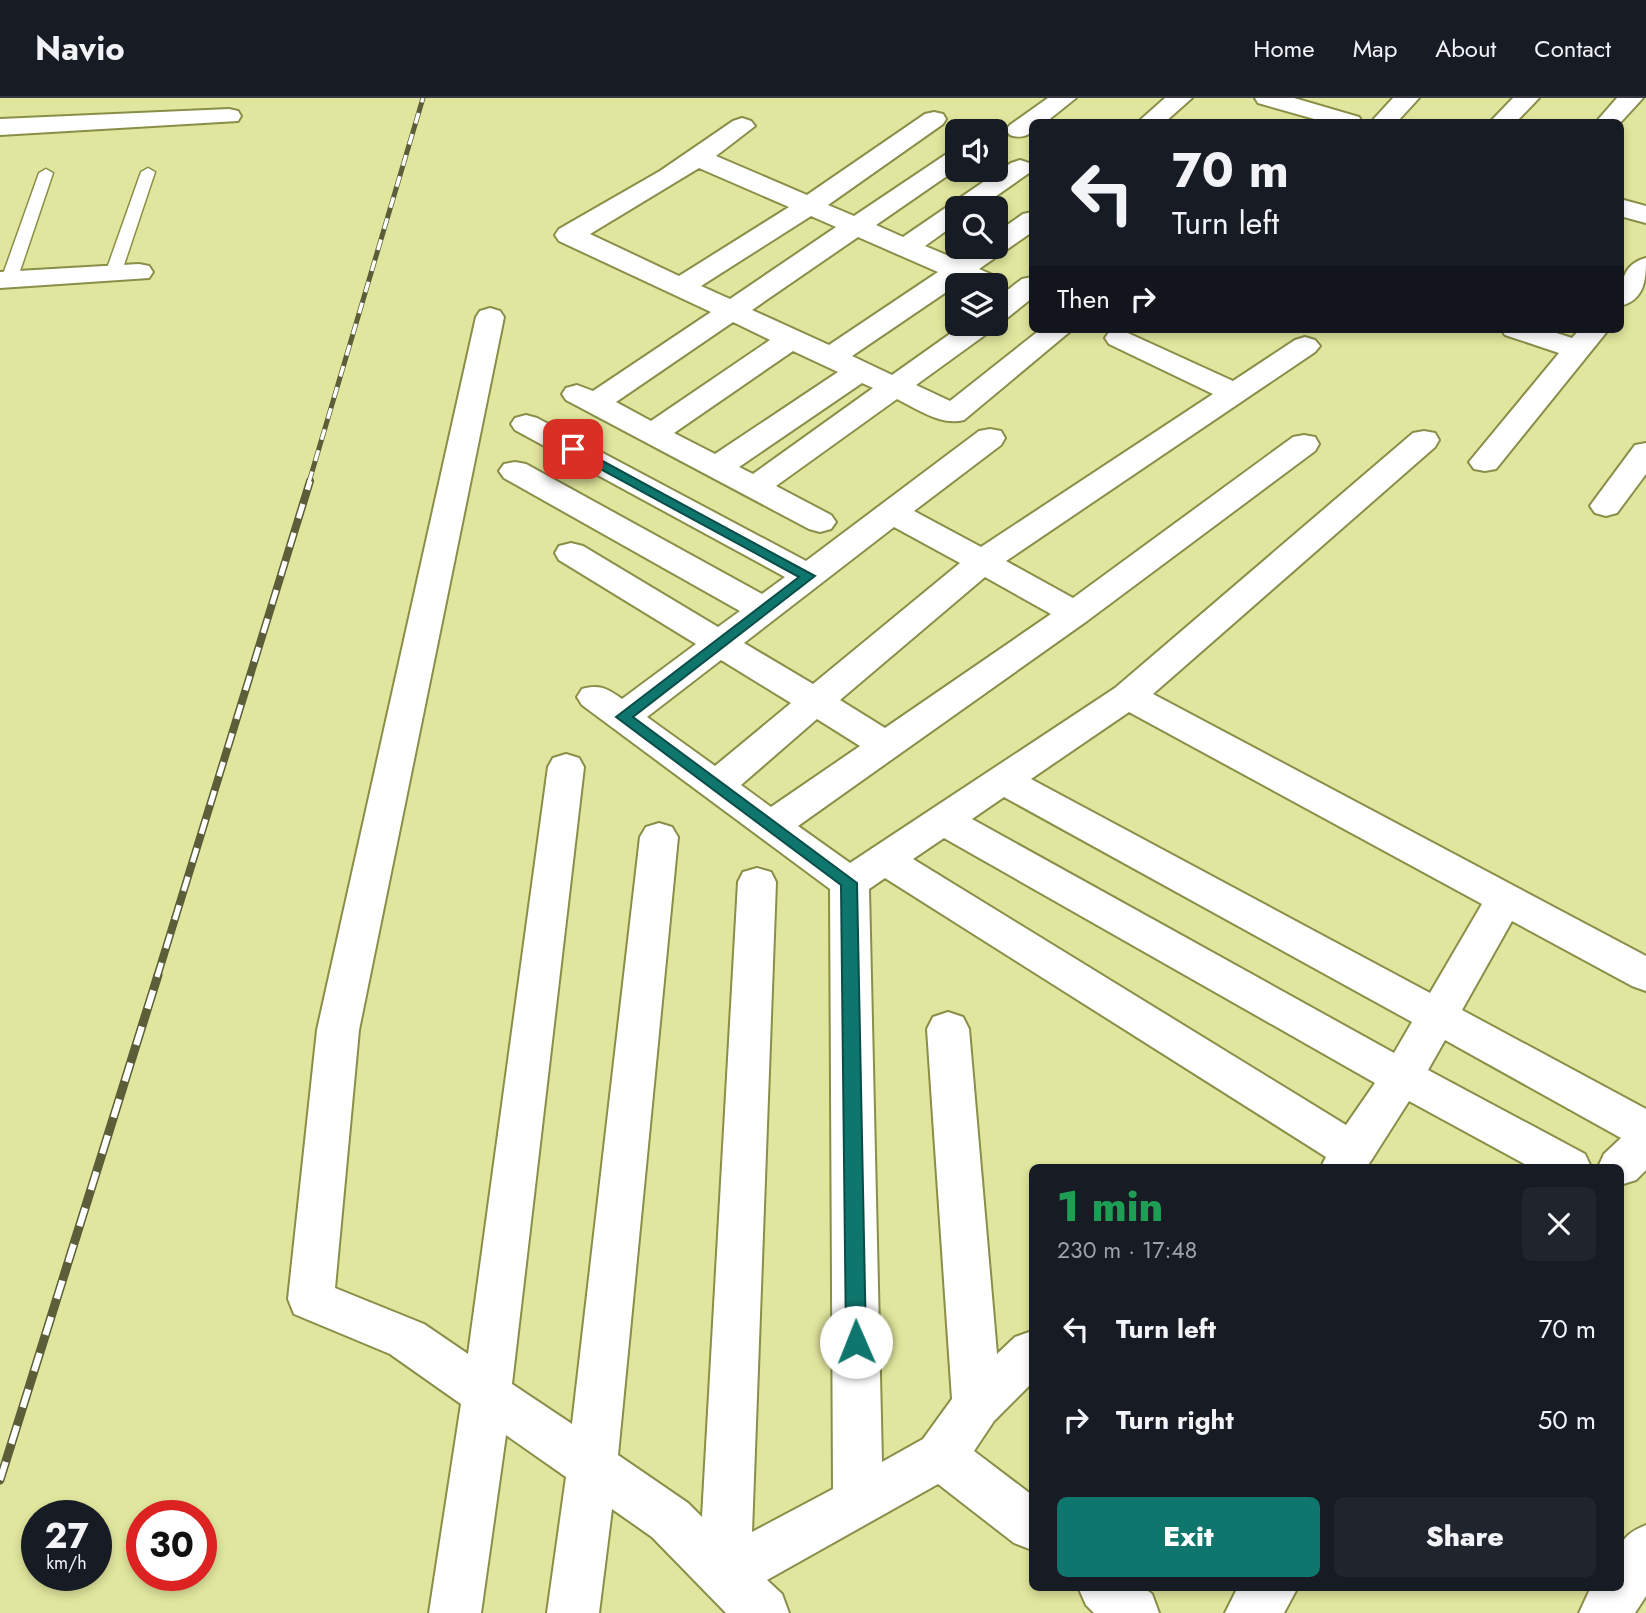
<!DOCTYPE html>
<meta charset="utf-8">
<style>
body{margin:0;font-family:Jost,sans-serif;background:#20242c;color:#f1f3f6;height:100vh;display:flex;flex-direction:column;font-size:26px;white-space:nowrap}
*{box-sizing:border-box;margin:0}
p{font-size:23px;color:#9ea1a6}
.icon{flex:none;width:38px;height:38px;fill:none;stroke:currentColor;stroke-width:2;stroke-linecap:round;stroke-linejoin:round}
.map{position:relative;flex:1;overflow:hidden}
.side{position:absolute;left:1029px;top:1066px;width:595px;height:427px;display:flex;flex-direction:column;background:#171b24;border-radius:10px;box-shadow:0 4px 10px #0003}
.side>*{flex:none}
.hud{position:absolute;left:1029px;top:21px;width:595px;height:214px;border-radius:10px;box-shadow:0 4px 10px #0003;background:#171b24;color:#f1f3f6;overflow:hidden}
.controls{position:absolute;left:945px;top:21px;display:grid;gap:14px}
.controls a{display:grid;place-items:center;width:63px;height:63px;border-radius:10px;background:#171b24;box-shadow:0 4px 10px #0003;font-size:35px}
.speed{position:absolute;left:21px;top:1402px;display:flex;gap:14px;font-size:35px;font-weight:700;text-align:center}
.speed>*{display:grid;place-content:center;width:91px;height:91px;border-radius:50%;background:#171b24;box-shadow:0 4px 10px #0003;line-height:1}
.speed small{font-size:18px;font-weight:400}
.speed .limit{border:10px solid #d22;background:#fff;color:#111}
.pin{position:absolute;display:grid;place-items:center;width:60px;height:60px;color:#fff;margin:-30px;border-radius:14px;box-shadow:0 4px 10px #0006}
.me{position:absolute;width:77px;margin:-38px;rotate:359deg;stroke-linejoin:round;filter:drop-shadow(0 0 5px #0008)}
.turn{display:flex;align-items:center;gap:24px;height:147px;padding:0 28px;font-size:32px}
.turn .icon{width:91px;height:91px;stroke-width:2.5}
.turn b{display:block;font-size:49px;line-height:60px}
.then{display:flex;align-items:center;height:66px;padding:0 28px;background:#0003;gap:14px;font-size:26px}
.round{display:grid;place-items:center;flex:none;width:74px;height:74px;border-radius:10px;background:#20242c}
.overview{display:flex;align-items:center;justify-content:space-between;height:119px;padding:0 28px}
h1{font-size:42px;font-weight:800;line-height:52px;color:#1e9e55}
.cta{display:flex;gap:14px;margin-top:auto;padding:14px 28px}
.cta a{flex:1;height:80px;border-radius:10px;background:#0f766e;color:#fff;font-size:28px;font-weight:800;line-height:80px;text-align:center}
.cta a+a{background:#20242c;color:#f1f3f6}
ul{padding:0;list-style:none}
li{display:flex;align-items:center;gap:21px;height:91px;padding:0 28px}
li div{flex:1}
li b{display:block;font-size:26px}
li em{font-style:normal}
header{display:flex;align-items:center;gap:42px;box-sizing:border-box;height:98px;padding:0 35px;background:#171b24;border-bottom:2px solid #363941}
header strong{font-size:33px}
nav{display:flex;gap:38px;margin-inline-start:auto;font-size:24px}
.map>svg:first-child{display:block}
.lines{fill:none;stroke-linecap:round;stroke-linejoin:round}
.service-casing{stroke:#898e48;stroke-width:3}
.minor-casing{stroke:#898e48;stroke-width:4}
.service{fill:#fff;fill-rule:evenodd}
.minor{fill:#fff;fill-rule:evenodd}
.rail-far2-casing{stroke:#5b5e39;stroke-width:5}
.rail-far1-casing{stroke:#5b5e39;stroke-width:8}
.rail-casing{stroke:#5b5e39;stroke-width:9}
.rail-far2{stroke:#fff;stroke-width:3.5;stroke-dasharray:11;stroke-linecap:butt}
.rail-far1{stroke:#fff;stroke-width:5;stroke-dasharray:15;stroke-linecap:butt}
.rail{stroke:#fff;stroke-width:6;stroke-dasharray:19;stroke-linecap:butt}
.route{fill:#0f766e;stroke:#0a4d48;stroke-width:2}
</style>
<header>
<strong>Navio</strong>
<nav><a>Home</a><a>Map</a><a>About</a><a>Contact</a></nav>
</header>
<div class="map">
<svg width="1646" height="1515" viewBox="0 0 1646 1515">
<rect width="100%" height="100%" fill="#e0e69d"/>
<g class="lines">
<defs>
<g id="service">
<polygon points="148,70 155,74 121,176 113,181 108,179 105,176 141,74"/>
<polygon points="46,71 53,75 17,182 14,185 4,185 1,182 39,75"/>
</g>
<g id="minor">
<path d="M1048,0H1076L1046,24H1032V34C1025,39 1019,40 1010,37L1006,32L1010,27Z"/>
<polygon points="1165,0 1192,0 1165,24 1138,24"/>
<polygon points="1255,0 1294,0 1359,19 1362,24 1325,24 1258,5"/>
<polygon points="1393,0 1419,0 1397,24 1371,24"/>
<polygon points="1513,0 1539,0 1516,24 1490,24"/>
<polygon points="1617,0 1643,0 1620,25 1596,24"/>
<polygon points="229,11 238,13 241,18 238,23 0,37 0,21"/>
<path d="M934,14L943,16L946,21L943,26L828,107L854,118L948,55L957,52V71L876,127L903,139L1011,65L1020,62L1029,65L1032,69L1029,75L979,110H957V125L925,148L956,161L975,149H996V135L1023,116L1032,114V134L979,171L1002,181L1006,187L1002,193L996,194V187H969L961,184L852,258L892,277L964,226L996,225L992,232L916,287L950,303L1041,231H1073L964,322C941,328 917,311 897,301L776,388L831,417L836,424L831,431L820,434L809,431L566,302L562,296L566,290L577,287L593,293L711,214L559,143L555,137L559,131L660,73L733,23L742,20L751,23L755,28L716,58L807,97L925,16ZM699,70L789,109L679,178L590,136ZM811,118L836,129L730,201L701,188ZM858,139L938,174L829,247L752,212ZM733,224L770,242L651,323L616,304ZM793,253L838,274L715,356L674,335ZM862,285L873,290L753,376L739,369Z"/>
<polygon points="1620,101 1646,108 1646,125 1620,118"/>
<path d="M1646,160C1646,181 1645,202 1620,208C1620,187 1622,166 1646,160Z"/>
<polygon points="139,166 149,168 153,174 149,180 0,190 0,174"/>
<polygon points="1032,179 1032,200 1006,221 996,223 996,201 1022,181"/>
<path d="M490,210L500,213L504,219L359,932L335,1190L424,1226L468,1256L548,669L553,660L566,656L579,660L584,669L512,1286L572,1326L640,739L646,729L659,725L672,729L678,739L618,1357L688,1405L702,1419L738,784L743,774L757,770L771,774L776,784L752,1434L833,1391L830,791L582,607L577,599L582,591C600,586 608,591 622,601L696,546L559,462L555,455L559,448L571,445L583,448L718,529L740,513L504,380L499,373L504,366L515,364L526,366L762,496L785,479L515,332L511,326L515,320L526,317L537,320L806,463L979,333L990,331L1001,333L1005,340L1001,347L914,413L981,449L1213,296L1109,246L1105,240L1109,234L1119,231L1233,283L1295,242L1305,239L1315,242L1320,248L1315,254L1006,463L1073,500L1293,339L1304,337L1315,339L1319,346L1315,353L1087,523L798,728L850,765L1115,590L1413,335L1424,333L1435,335L1439,342L1435,349L1153,596L1646,858V893L1632,888L1512,823L1462,912L1646,1011V1072L1636,1082L1620,1087V1069H1598L1604,1056L1621,1040L1445,942L1428,972L1585,1056L1591,1069H1530L1409,1003L1367,1069H1321L1326,1059L885,780L869,791L882,1364L923,1341L952,1301L927,931L933,919L948,914L963,919L969,931L997,1256L1015,1239L1032,1233V1285L994,1323L974,1353L1032,1397V1452L1014,1445L938,1386L767,1482L782,1496L789,1515H726L652,1439L612,1411L599,1515H547L566,1379L506,1337L481,1515H429L461,1306L390,1256L294,1216L288,1201L317,932L476,219L480,213ZM894,429L960,465L813,586L744,545ZM985,479L1051,516L885,630L840,602ZM721,562L791,605L715,668L647,619ZM1129,614L1482,806L1430,895L1031,681ZM817,621L860,648L771,709L741,687ZM1004,699L1412,924L1394,955L972,721ZM944,740L1375,985L1346,1027L913,761Z"/>
<polygon points="1501,231 1544,231 1572,240 1580,231 1609,231 1496,371 1485,373 1474,371 1469,364 1559,255 1505,237"/>
<polygon points="1646,345 1646,376 1617,415 1606,418 1595,415 1590,408 1595,401 1635,347"/>
<path d="M1646,1427V1498L1635,1515H1579L1591,1489H1620C1620,1456 1611,1441 1646,1427Z"/>
<polygon points="1078,1489 1143,1489 1152,1496 1159,1515 1094,1515 1086,1507"/>
<polygon points="1238,1489 1298,1489 1284,1515 1225,1515"/>
</g>
</defs>
<use href="#service" class="service-casing"/>
<use href="#minor" class="minor-casing"/>
<use href="#service" class="service"/>
<use href="#minor" class="minor"/>
<defs>
<polyline id="rail-far2" points="309,384 423,0"/>
<polyline id="rail-far1" points="157,879 310,383"/>
<polyline id="rail" points="0,1382 158,877"/>
</defs>
<use href="#rail-far2" class="rail-far2-casing"/>
<use href="#rail-far1" class="rail-far1-casing"/>
<use href="#rail" class="rail-casing"/>
<use href="#rail-far2" class="rail-far2"/>
<use href="#rail-far1" class="rail-far1"/>
<use href="#rail" class="rail"/>
</g>
<polygon class="route" points="573,347 815,478 633,619 857,785 866,1244 863,1250 856,1253 849,1250 846,1244 841,787 616,619 799,479 569,354 569,348"/>
</svg>
<div class="controls">
<a><svg class="icon" aria-label="sound" viewBox="0 0 24 24"><path d="M4 9h4l5-4v14l-5-4H4zM17 9q2 3 0 6"/></svg></a>
<a><svg class="icon" aria-label="search" viewBox="0 0 24 24"><circle cx="10" cy="10" r="6"/><path d="M15 15l6 6"/></svg></a>
<a><svg class="icon" aria-label="layers" viewBox="0 0 24 24"><path d="M12 4l9 5-9 5-9-5zM3 14l9 5 9-5"/></svg></a>
</div>
<div class="speed"><div>27<small>km/h</small></div><div class="limit">30</div></div>
<div class="pin" style="left:573px;top:351px;background:#d93025"><svg class="icon" aria-label="arrive" viewBox="0 0 24 24"><path d="M6 21V4h12l-3 4 3 4H6"/></svg></div>
<svg class="me" style="left:856px;top:1244px" viewBox="-20 -20 40 40"><circle r="19" fill="#fff"/><path d="M0-13L10 11 0 6-10 11z" fill="#0f766e"/></svg>
<div class="hud">
<div class="turn"><svg class="icon" aria-label="left" viewBox="0 0 24 24"><path d="M17 20v-9H6M10 6l-5 5 5 5"/></svg><div><b>70 m</b>Turn left</div></div>
<div class="then">Then<svg class="icon" aria-label="right" viewBox="0 0 24 24"><path d="M7 20v-9h11M14 6l5 5-5 5"/></svg></div>
</div>
<section class="side">
<div class="overview"><div><h1>1 min</h1><p>230 m · 17:48</p></div><a class="round"><svg class="icon" aria-label="close" viewBox="0 0 24 24"><path d="M6 6l12 12M18 6L6 18"/></svg></a></div>
<ul>
<li><svg class="icon" aria-label="left" viewBox="0 0 24 24"><path d="M17 20v-9H6M10 6l-5 5 5 5"/></svg><div><b>Turn left</b></div><em>70 m</em></li>
<li><svg class="icon" aria-label="right" viewBox="0 0 24 24"><path d="M7 20v-9h11M14 6l5 5-5 5"/></svg><div><b>Turn right</b></div><em>50 m</em></li>
</ul>
<div class="cta"><a>Exit</a><a>Share</a></div>
</section>
</div>
